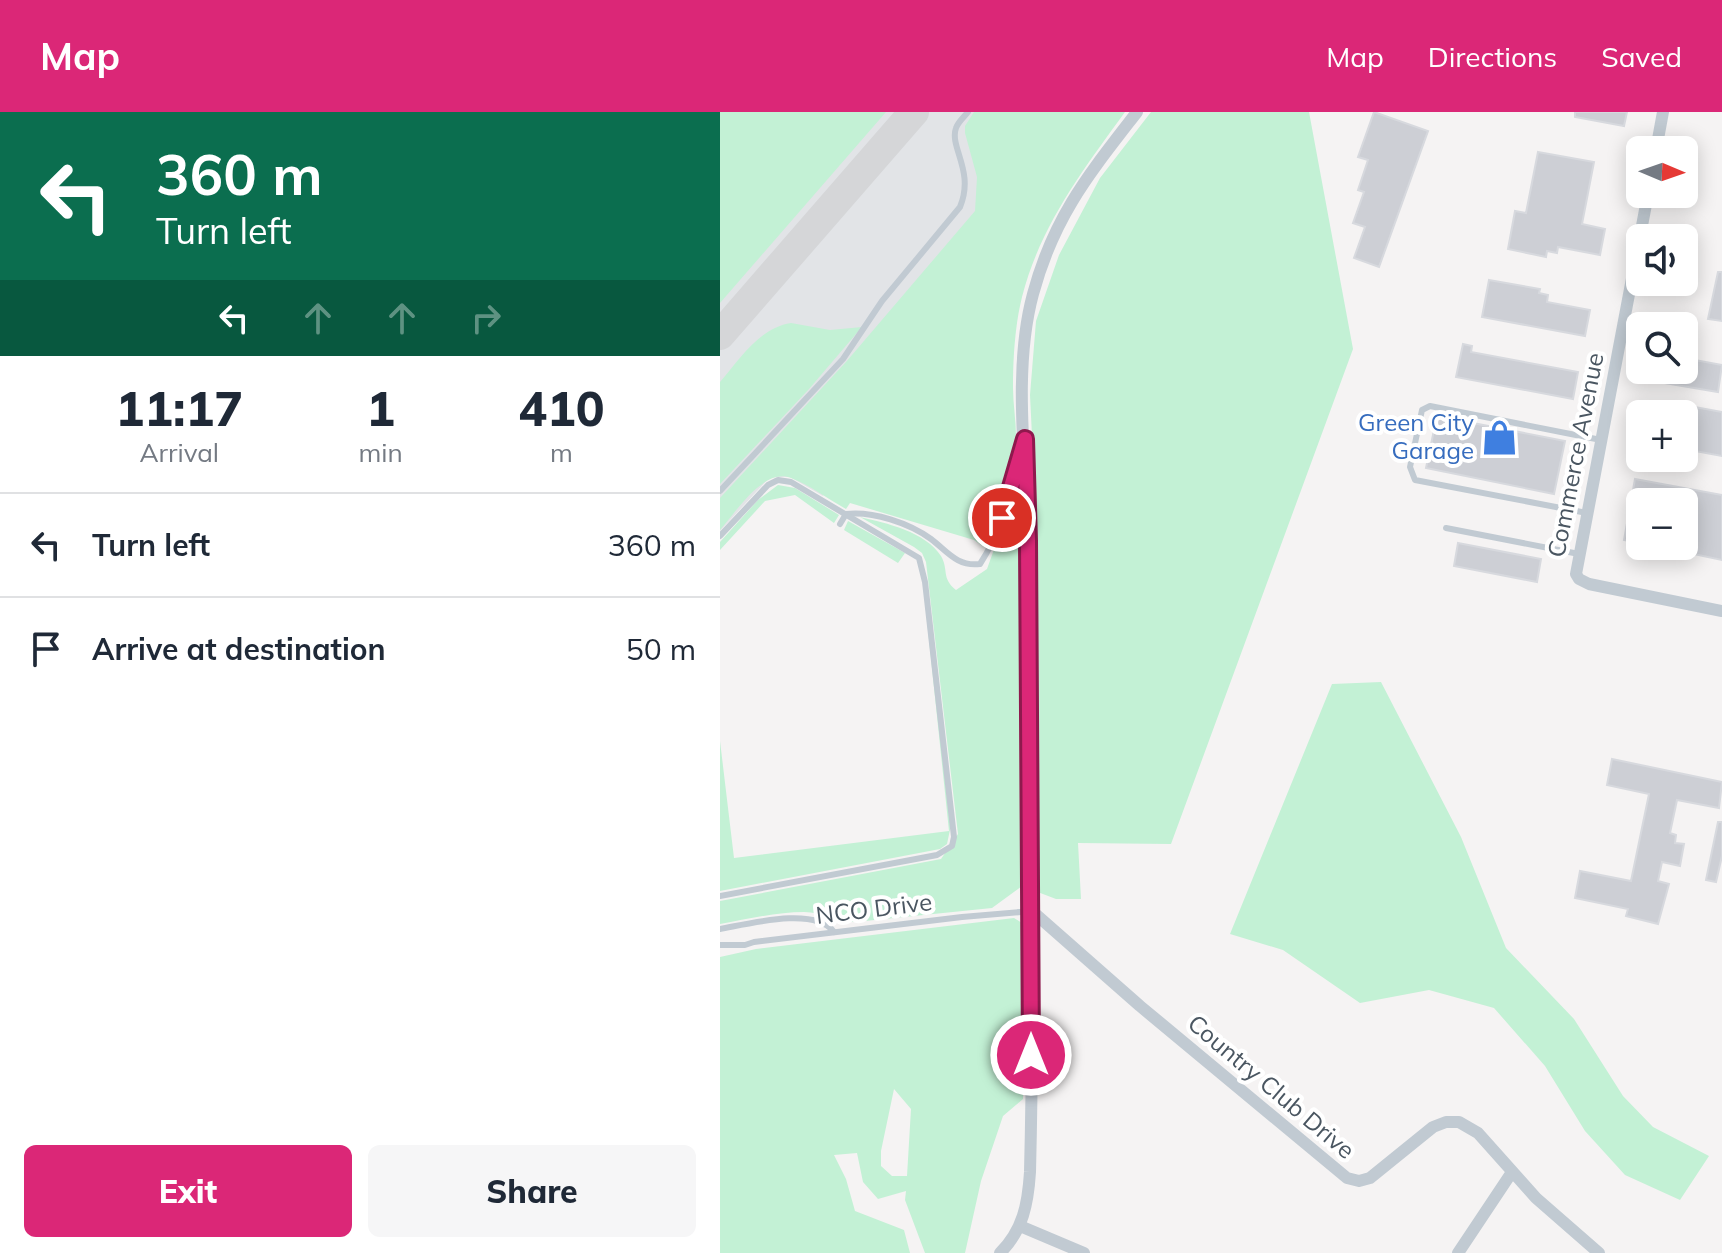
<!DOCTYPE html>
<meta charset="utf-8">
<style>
body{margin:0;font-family:Mulish,sans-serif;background:#f6f6f7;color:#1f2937;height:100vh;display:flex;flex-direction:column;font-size:30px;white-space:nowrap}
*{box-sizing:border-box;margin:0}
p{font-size:26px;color:#747a83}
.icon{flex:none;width:44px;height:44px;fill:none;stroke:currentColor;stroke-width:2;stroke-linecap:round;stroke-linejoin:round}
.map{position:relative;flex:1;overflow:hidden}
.sheet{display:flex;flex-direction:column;background:#fff;width:720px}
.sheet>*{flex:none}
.hud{background:#0b6e4f;color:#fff;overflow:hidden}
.needle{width:52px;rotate:92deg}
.buttons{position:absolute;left:906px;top:24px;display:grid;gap:16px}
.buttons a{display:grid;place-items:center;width:72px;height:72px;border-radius:12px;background:#fff;box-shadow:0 4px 20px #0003;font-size:40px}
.pin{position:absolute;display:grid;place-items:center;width:68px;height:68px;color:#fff;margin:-34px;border:4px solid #fff;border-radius:50%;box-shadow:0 2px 8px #0007}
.me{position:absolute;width:88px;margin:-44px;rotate:0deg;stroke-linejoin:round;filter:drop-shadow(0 0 6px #0008)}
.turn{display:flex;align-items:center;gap:28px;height:168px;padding:0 24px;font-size:36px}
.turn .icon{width:104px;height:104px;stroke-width:2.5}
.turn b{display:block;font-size:56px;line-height:68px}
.lanes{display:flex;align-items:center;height:76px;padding:0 24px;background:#0003;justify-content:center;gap:40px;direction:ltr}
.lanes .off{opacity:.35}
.eta{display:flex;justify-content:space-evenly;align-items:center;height:136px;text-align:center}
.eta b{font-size:48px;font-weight:800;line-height:56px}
.cta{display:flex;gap:16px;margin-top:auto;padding:16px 24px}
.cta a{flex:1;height:92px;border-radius:12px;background:#db2777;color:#fff;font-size:32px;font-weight:800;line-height:92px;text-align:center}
.cta a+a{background:#f6f6f7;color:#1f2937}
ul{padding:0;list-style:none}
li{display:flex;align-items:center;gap:24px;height:104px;padding:0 24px;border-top:2px solid #e0e1e3}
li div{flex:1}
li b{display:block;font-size:30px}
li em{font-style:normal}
header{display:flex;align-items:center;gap:48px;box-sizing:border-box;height:112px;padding:0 40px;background:#db2777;color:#fff}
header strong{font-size:38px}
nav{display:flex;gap:44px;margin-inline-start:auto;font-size:28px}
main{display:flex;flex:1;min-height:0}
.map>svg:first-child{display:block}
.airport{fill:#e2e4e7}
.green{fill:#c3f1d5;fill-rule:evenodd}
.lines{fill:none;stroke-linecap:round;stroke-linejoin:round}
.taxiway{stroke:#d5d6d8;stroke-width:30}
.building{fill:#cdcfd5;stroke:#d7d9de;stroke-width:2}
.service{stroke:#c1cad2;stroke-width:6}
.minor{stroke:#c1cad2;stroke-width:12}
.route-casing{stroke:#8e194d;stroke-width:20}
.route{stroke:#db2777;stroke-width:14}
.labels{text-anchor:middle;stroke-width:8;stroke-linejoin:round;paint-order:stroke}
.shop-label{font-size:24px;fill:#366cbe;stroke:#fff;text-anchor:end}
.street-label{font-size:24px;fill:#4a5661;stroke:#fff}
</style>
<header>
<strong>Map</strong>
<nav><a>Map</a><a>Directions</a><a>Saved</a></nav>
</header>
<main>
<section class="sheet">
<div class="hud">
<div class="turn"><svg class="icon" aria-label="left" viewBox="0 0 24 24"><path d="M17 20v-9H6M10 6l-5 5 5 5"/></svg><div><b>360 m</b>Turn left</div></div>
<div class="lanes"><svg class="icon" aria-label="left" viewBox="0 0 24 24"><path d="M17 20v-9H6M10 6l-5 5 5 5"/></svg><svg class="icon off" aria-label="ahead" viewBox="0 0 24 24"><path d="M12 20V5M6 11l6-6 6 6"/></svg><svg class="icon off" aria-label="ahead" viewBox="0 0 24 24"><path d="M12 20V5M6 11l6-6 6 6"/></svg><svg class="icon off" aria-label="right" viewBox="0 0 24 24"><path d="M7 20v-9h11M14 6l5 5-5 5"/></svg></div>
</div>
<div class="eta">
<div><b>11:17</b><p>Arrival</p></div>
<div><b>1</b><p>min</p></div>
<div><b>410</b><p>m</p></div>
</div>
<ul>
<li><svg class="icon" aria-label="left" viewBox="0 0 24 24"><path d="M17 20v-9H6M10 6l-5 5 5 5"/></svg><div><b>Turn left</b></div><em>360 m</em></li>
<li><svg class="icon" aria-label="arrive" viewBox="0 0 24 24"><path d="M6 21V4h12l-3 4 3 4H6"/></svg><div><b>Arrive at destination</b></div><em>50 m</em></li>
</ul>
<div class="cta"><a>Exit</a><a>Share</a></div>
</section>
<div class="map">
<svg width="1002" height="1141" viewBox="0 0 1002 1141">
<rect width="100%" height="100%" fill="#f5f3f3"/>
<polygon class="airport" points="0,0 347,0 103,384 70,365 50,365 0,419"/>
<g class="green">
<polygon points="0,0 166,0 0,191"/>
<path d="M254,0H405C363,58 320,114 302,185C295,213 293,246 293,276C293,292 296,308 296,325C296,360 277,403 264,435L254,428L130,391L126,397C108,387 90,373 71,366C44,355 16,400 0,418V386L126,250L255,99L257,65L245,21V14Z"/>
<path d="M431,0H589L633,237L451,732L358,731L361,787H336L302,774L272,796L135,810C117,809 102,800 84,800C57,800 27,807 0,812V789L221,747L238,722L206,450L202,441L194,435L140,405C166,411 206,420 221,444C229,458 221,466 236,478L267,457L300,365L304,438L317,426L310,283L316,209L339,143L380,66Z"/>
<path d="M71,211L110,218L142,215L89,277L0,372V270C20,247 39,216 71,211Z"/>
<polygon points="58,373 75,376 119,403 114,411 75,383 45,389 0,438 0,430 38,388"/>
<polygon points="128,409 185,441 178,451 124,418"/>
<polygon points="202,461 231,713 227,732 220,737 0,779 0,629 14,746 229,719"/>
<polygon points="661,570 741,725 786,836 854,907 903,984 933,1015 989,1044 960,1088 905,1063 865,1019 825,954 774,896 709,878 640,891 563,838 510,822 612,572"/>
<path d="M294,806L302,811L304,826L303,987L283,1004L261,1069L245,1141H205L185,1088L186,1079L158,1087L143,1070L137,1041L114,1043L126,1067L135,1099L184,1118L190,1141H0V845L36,837ZM174,977L191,997L187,1064H172L161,1054V1039Z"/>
</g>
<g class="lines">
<polyline class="taxiway" points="0,223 194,0"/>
</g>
<g class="building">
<polygon points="654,0 708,19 659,155 634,146 645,115 633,111 644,80 638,78 648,48 638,45"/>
<polygon points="855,0 907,0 904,14 855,5"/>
<polygon points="818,40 874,50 862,112 885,117 880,143 838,135 837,141 827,139 826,145 788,137 795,99 806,101"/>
<polygon points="998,160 1002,160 1002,209 988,207"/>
<polygon points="769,168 820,177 819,181 828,183 827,190 870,198 865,224 762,205"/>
<polygon points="743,232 752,234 751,240 858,260 853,287 736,265"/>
<polygon points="964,246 1002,253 998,280 944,271 946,258 964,258"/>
<polygon points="964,293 1002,300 1002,344 964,337"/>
<polygon points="717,304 845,329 834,382 706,356"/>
<polygon points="915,367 1002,383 1002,448 964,440 964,390 920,390 920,431 904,428"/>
<polygon points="738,431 821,447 817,470 734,454"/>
<polygon points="892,647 1002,670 999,696 957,688 950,721 956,723 955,731 964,732 960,754 942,750 938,769 949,772 938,812 906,804 908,797 855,786 860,759 911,769 929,682 887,673"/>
<polygon points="998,710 1002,710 1002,744 996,770 986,768"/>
</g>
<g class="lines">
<g class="service">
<path d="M0,379L123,247L162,189L240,95C255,59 229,35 236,16C238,10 244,5 248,0"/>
<polyline points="867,401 695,368 690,355 702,298 710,294 881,328"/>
<path d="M120,412L126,402C153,399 189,411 211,427C227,439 237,455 260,452C281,420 290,382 300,346"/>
<polyline points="726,416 859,442"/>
<polyline points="0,424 48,373 58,368 71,370 199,446 205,470 234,725 232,734 217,743 0,784"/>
<path d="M0,817C28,812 95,794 114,820"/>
<polyline points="0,833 25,833 34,830 242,805 312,799"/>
</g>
<g class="minor">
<polyline points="936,38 943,0"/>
<polyline points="928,82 856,462 859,467 869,472 1002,499"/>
<polyline points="312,799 420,894 627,1066 639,1069 650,1066 713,1015 726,1010 739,1010 758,1021 816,1086 879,1141"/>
<polyline points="300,1114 364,1141"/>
<path d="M280,1141C303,1118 308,1092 310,1060C315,856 311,652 309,448C308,364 291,263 313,182C334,104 369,62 417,0"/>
<polyline points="738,1141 792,1060"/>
</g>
</g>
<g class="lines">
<defs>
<polyline id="route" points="282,406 305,327 308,429 311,943"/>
</defs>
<use href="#route" class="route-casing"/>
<use href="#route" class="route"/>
</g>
<defs>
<symbol id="shop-bare" viewBox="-9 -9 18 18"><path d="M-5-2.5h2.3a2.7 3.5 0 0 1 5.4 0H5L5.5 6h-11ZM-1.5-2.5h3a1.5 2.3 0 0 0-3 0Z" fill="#3f7fe0" stroke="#fff" stroke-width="2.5" paint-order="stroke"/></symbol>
</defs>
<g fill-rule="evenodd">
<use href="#shop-bare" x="754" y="300" width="51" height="51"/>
</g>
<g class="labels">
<g class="shop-label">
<text x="754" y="319">Green City<tspan x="754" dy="28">Garage</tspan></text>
</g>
<g class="street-label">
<text transform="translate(856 343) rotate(-79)" y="8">Commerce Avenue</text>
<text transform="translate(154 797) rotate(-7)" y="8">NCO Drive</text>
<text transform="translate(551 975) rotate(40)" y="8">Country Club Drive</text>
</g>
</g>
</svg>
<div class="buttons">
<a><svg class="needle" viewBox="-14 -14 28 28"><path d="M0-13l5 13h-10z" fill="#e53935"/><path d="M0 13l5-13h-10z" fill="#747a83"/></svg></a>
<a><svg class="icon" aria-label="sound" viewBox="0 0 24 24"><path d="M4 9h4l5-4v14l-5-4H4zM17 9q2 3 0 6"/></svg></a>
<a><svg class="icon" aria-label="search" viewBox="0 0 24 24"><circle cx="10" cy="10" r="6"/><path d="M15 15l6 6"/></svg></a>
<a>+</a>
<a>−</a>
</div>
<div class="pin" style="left:282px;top:406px;background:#d93025"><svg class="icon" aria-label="arrive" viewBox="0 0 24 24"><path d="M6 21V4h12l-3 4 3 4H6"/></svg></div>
<svg class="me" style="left:311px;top:943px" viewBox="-20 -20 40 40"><circle r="17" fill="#db2777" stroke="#fff" stroke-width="3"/><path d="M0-11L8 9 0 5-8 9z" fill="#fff"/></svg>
</div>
</main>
